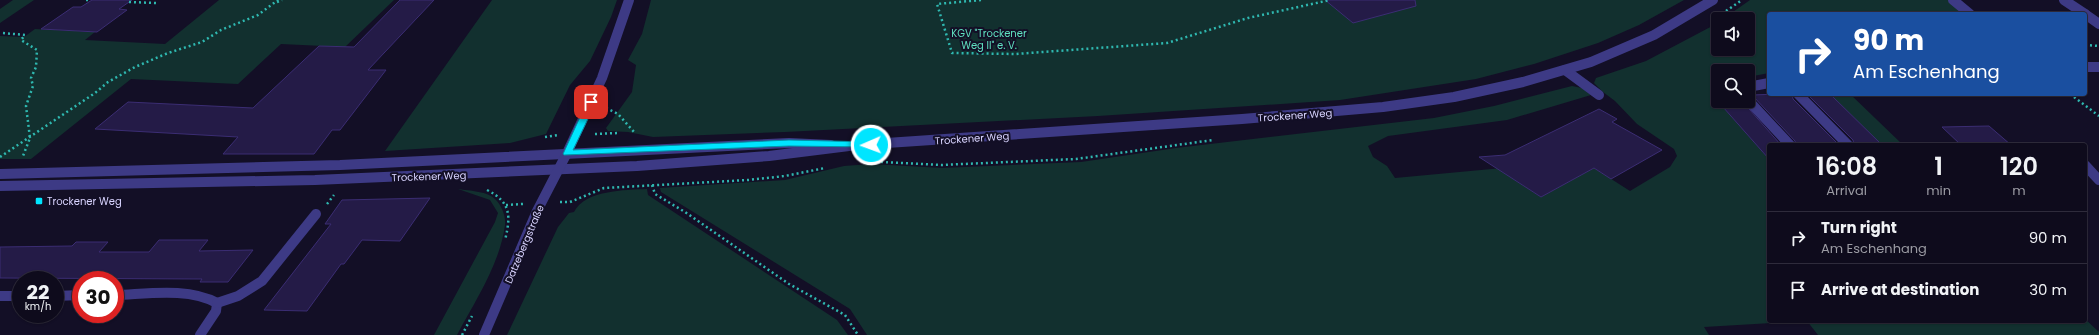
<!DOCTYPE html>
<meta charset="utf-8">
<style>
body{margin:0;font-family:Poppins,sans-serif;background:#171425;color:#f1f3f6;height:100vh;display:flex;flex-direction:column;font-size:15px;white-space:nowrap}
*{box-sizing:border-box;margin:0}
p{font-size:13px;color:#9b9ba3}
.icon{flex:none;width:22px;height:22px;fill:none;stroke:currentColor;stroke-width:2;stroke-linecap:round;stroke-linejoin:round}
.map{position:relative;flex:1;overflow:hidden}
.drawer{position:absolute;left:1767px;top:143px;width:320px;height:180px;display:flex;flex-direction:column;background:#0e0b1c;border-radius:4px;box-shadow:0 1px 3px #0004,0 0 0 1px #2e2b3b}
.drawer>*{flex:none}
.guide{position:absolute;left:1767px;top:12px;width:320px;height:84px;border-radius:4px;box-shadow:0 1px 3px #0004,0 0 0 1px #2e2b3b;background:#1a4fa0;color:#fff;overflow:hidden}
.fabs{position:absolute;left:1711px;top:12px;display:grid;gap:8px}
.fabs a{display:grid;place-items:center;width:44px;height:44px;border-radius:4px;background:#0e0b1c;box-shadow:0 1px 3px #0004,0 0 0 1px #2e2b3b;font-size:20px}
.speed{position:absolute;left:12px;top:271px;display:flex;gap:8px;font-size:20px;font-weight:700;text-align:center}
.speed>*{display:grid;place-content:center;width:52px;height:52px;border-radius:50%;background:#0e0b1c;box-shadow:0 1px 3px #0004,0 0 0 1px #2e2b3b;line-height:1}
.speed small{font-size:10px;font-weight:400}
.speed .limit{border:6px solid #d22;background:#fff;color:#111}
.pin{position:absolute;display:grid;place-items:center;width:34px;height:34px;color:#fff;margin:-17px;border-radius:8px;box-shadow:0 2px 6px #0006}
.me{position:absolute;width:44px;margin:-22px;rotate:268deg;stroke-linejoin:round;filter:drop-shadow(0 0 3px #0008)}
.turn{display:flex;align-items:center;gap:14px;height:84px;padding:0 20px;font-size:18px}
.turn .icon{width:52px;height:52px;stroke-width:2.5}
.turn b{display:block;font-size:28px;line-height:34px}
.eta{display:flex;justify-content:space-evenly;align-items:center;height:68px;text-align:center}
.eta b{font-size:24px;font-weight:600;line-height:28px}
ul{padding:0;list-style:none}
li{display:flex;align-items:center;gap:12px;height:52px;padding:0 20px;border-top:1px solid #2e2b3b}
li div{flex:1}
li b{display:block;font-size:15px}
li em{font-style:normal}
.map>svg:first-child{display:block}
.green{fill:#12302f}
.building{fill:#241b47;stroke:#3b2d73}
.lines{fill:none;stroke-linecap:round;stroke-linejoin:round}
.path{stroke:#2fb8b0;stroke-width:2.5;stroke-dasharray:2 3;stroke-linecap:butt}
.service{stroke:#3d3a85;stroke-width:10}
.minor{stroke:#3d3a85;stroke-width:10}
.route{fill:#00e5ff;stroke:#0095a6}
.poi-dot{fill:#00e5ff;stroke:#130f26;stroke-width:1.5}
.labels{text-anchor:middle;stroke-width:4;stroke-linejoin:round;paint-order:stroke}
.park-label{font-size:10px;fill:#5fe0c0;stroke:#130f26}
.street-label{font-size:10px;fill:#d9d4ff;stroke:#130f26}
.poi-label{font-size:10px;fill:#d9d4ff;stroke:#130f26;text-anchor:start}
</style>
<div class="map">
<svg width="2099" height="335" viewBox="0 0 2099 335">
<rect width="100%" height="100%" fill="#130f26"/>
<g class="green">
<polygon points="13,0 34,0 0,23 0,9"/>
<polygon points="219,0 394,0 345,47 281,44 238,84 131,79 31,159 0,159 0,36 24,37 35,29 95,32 85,40 165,44"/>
<polygon points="492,0 617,0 611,17 590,61 570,85 546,134 510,143 385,151"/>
<polygon points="651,0 1684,0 1639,25 1598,43 1534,64 1476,79 1340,100 1098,116 785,132 653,137 628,132 608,131 606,128 632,92 636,65 628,60 642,34"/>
<polygon points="1750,0 1949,0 1965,14 1769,14 1769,73 1748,77 1748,71 1718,71 1715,98 1769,159 1769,321 2085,321 2085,319 2099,332 2099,335 1818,335 1807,321 1704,327 1709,335 867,335 850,309 661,192 660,188 785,180 844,166 871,164 942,168 1081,162 1176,148 1434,118 1494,106 1572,86 1582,88 1591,95 1507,120 1388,136 1368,146 1373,157 1387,166 1395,178 1524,166 1512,178 1541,197 1594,168 1630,191 1670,167 1677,156 1674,149 1637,124 1615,101 1603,92 1594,83 1596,78 1646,61 1718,23 1718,49 1748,49 1748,19 1723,19"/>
<polygon points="1830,94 1850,94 1903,145 1882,145"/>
<path d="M458,189C470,191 488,191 496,200C502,206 506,217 505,225C500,264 475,301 457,335H434L495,222L498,213L490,200Z"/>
<path d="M647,189L648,195L837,320L848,335H507L558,227L569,213L574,212C585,190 625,190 647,189Z"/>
</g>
<g class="building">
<polygon points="92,0 132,0 119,9 127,10 97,32 41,29 73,7 81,7"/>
<polygon points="400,0 434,0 368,70 386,70 340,130 332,130 314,154 223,154 238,137 95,129 128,102 253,108 319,46 354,47"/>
<polygon points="1325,0 1415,0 1416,6 1353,23"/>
<polygon points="1780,94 1792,94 1793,99 1839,145 1796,145 1795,141 1752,95"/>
<polygon points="1807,94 1830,94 1882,145 1854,145 1853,140"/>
<polygon points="1715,98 1718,98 1718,101 1742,101 1781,145 1769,145 1769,159"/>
<polygon points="1599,109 1617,119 1612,122 1662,150 1611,179 1594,168 1541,197 1479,157 1505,155"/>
<polygon points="1989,126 2011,145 1961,145 1942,127"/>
<polygon points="430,198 400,241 362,240 344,264 341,264 307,311 264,310 331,224 325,224 342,200"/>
<polygon points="159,240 208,240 199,251 253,250 228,282 200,282 202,279 0,278 0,247 72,246 76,242 108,242 99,252 149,252"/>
</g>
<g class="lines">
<g class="path">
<polyline points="86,0 91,0"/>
<polyline points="981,0 937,4 952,53 1015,54 1167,43 1248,18 1330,0"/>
<polyline points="129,2 156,3"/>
<polyline points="277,2 282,0"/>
<polyline points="1726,11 1742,0"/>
<polyline points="3,33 25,35 21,40 37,50 36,67 31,78 33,86 26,106 30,138 23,156"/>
<polyline points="2085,45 2099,46"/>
<polyline points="2070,94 2099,116"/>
<polyline points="606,108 618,114 635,133"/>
<polyline points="595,134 618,133"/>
<polyline points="545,137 558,135"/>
<polyline points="0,157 95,93 108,82 135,67 168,53 202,42 221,30 258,15 278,0"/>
<polyline points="881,162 941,165 1076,159 1213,140"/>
<polyline points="652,185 655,194 685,212 789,284 845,315 858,335"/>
<path d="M487,190C511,202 511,216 505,240"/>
<polyline points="560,202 570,202 604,188 748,180 785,176 825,168"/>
<polyline points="327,204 334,195"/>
<polyline points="506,205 523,204"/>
<polyline points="462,335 472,316"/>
</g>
<g class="service">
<polyline points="2064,0 2085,14"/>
<polyline points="2085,14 2099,24"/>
<polyline points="1565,70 1599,95"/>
<polyline points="1748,87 1769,83"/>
<polyline points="1798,94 1848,145"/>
<polyline points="1748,100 1790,145"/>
<polyline points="567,153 602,78 629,0"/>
</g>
<g class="minor">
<polyline points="1953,0 1970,14"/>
<polyline points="2085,67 2099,67"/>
<polyline points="2085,165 2099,180"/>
<polyline points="0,174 340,165 789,143 831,145"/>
<polyline points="0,186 315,180 637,166 769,156 857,145 1242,119 1383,107 1454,97 1523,82 1591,62 1654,35 1713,0"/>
<path d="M115,295C147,294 188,287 217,303L216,311L200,335"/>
<polyline points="0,296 21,296"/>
<polyline points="55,296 81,295"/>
<polyline points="217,303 238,296 262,281 316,214"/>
<polyline points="484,335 537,211 567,153"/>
</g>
</g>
<polygon class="route" points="591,99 596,102 573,150 789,140 871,142 875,145 871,147 789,146 564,155 563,154 587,102"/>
<rect class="poi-dot" x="35" y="197" width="8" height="8" rx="2"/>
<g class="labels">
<g class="park-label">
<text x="989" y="37">KGV "Trockener<tspan x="989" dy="12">Weg II" e. V.</tspan></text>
</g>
<g class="street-label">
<text transform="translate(1295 115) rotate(-4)" y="4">Trockener Weg</text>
<text transform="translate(972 138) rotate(-4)" y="4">Trockener Weg</text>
<text transform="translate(429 176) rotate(-2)" y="4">Trockener Weg</text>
<text transform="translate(524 244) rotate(-67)" y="4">Datzebergstraße</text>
</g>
<g class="poi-label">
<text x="47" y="205">Trockener Weg</text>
</g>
</g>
</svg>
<div class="fabs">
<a><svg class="icon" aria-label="sound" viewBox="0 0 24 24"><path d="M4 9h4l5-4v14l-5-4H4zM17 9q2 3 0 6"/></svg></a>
<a><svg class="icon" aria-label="search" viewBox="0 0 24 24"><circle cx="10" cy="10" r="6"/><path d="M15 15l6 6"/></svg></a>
</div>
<div class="speed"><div>22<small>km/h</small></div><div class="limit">30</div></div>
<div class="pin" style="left:591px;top:102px;background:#d93025"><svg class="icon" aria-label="arrive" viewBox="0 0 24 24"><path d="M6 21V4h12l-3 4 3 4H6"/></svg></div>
<svg class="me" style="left:871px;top:145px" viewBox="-20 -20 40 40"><circle r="17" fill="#00e5ff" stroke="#fff" stroke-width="3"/><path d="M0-11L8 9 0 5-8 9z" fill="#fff"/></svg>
<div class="guide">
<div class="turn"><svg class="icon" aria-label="right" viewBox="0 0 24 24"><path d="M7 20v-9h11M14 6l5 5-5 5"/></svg><div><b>90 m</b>Am Eschenhang</div></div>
</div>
<section class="drawer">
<div class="eta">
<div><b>16:08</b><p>Arrival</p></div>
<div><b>1</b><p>min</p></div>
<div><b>120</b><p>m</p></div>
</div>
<ul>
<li><svg class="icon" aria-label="right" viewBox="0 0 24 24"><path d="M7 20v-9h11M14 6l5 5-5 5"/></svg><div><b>Turn right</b><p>Am Eschenhang</p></div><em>90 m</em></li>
<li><svg class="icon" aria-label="arrive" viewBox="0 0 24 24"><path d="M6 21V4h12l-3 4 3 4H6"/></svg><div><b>Arrive at destination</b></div><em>30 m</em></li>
</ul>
</section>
</div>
